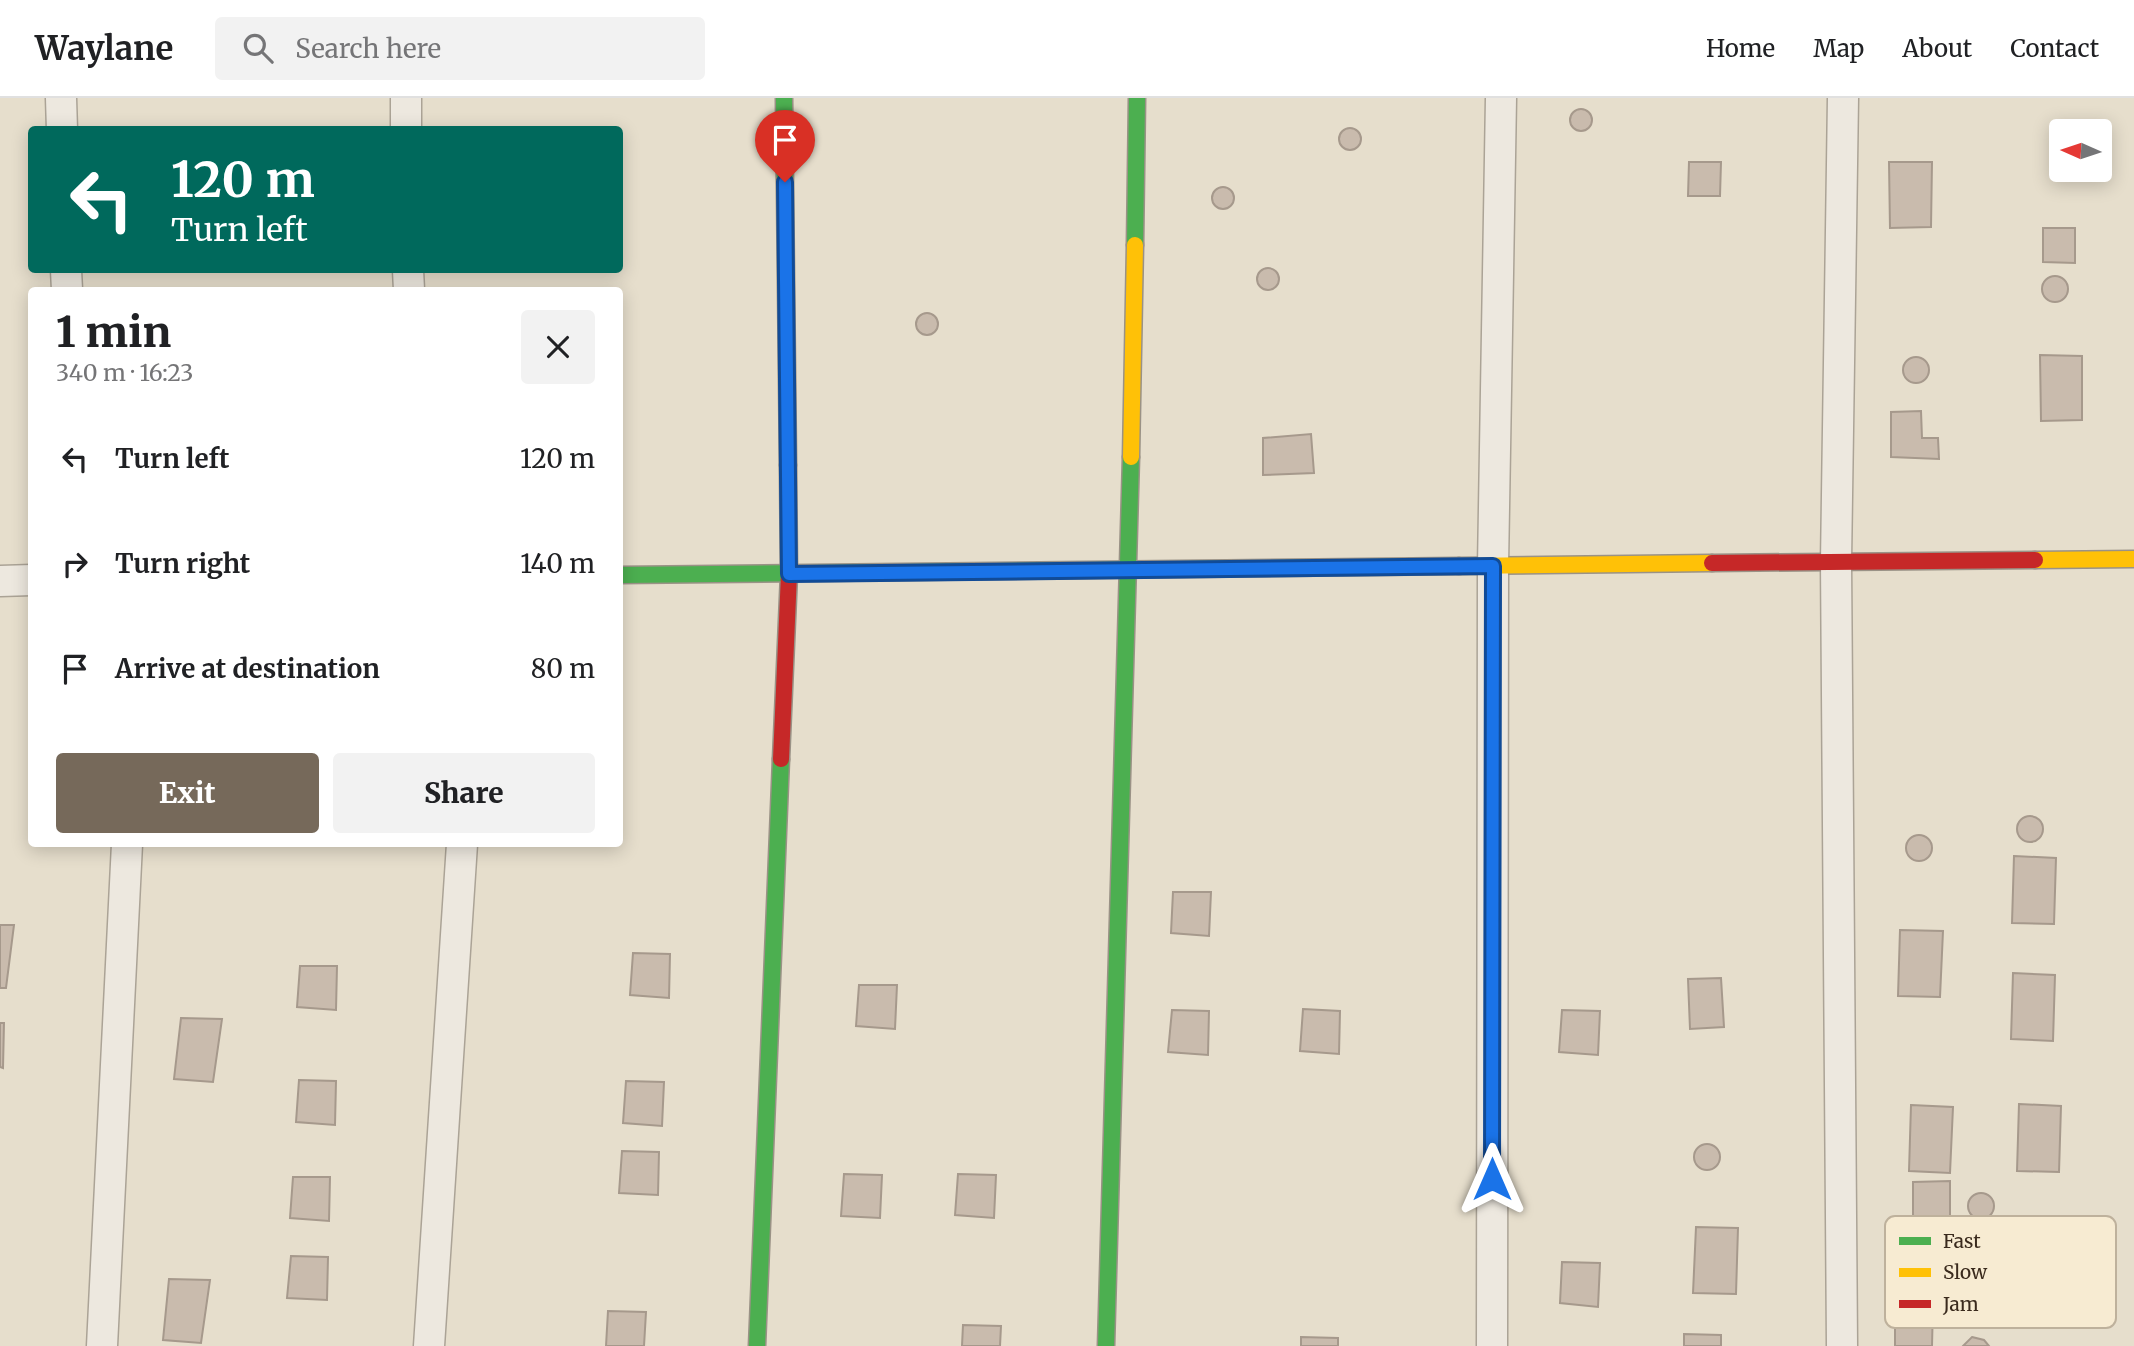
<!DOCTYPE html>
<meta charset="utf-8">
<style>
body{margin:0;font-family:Merriweather,serif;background:#f2f2f2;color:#202124;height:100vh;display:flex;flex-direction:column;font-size:26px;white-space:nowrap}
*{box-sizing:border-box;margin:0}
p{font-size:23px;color:#757577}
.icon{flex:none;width:38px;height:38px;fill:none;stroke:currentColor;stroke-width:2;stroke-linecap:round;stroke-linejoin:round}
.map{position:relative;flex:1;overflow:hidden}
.side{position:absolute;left:28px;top:189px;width:595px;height:560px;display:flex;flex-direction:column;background:#fff;border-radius:7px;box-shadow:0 4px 18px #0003}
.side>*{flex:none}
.guide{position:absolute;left:28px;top:28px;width:595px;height:147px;border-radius:7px;box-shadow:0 4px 18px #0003;background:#00695c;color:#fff;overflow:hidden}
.needle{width:46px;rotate:273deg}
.fabs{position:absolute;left:2049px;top:21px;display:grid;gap:14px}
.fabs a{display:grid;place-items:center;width:63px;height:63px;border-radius:7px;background:#fff;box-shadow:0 4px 18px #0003;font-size:35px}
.pin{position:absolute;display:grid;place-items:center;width:60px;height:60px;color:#fff;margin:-72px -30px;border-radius:50% 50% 50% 0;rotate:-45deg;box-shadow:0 0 7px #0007}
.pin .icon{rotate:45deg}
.me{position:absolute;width:77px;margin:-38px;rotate:0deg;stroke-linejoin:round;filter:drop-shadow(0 0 5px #0008)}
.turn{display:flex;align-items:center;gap:24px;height:147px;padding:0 28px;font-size:32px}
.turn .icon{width:91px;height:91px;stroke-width:2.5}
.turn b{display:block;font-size:49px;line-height:60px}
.round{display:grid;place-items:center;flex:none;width:74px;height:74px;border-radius:7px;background:#f2f2f2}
.summary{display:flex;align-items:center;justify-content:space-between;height:119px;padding:0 28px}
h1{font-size:42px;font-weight:800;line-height:52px}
.primary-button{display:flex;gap:14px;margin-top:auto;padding:14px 28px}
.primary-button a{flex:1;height:80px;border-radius:7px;background:#76695a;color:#fff;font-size:28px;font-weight:800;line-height:80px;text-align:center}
.primary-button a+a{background:#f2f2f2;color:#202124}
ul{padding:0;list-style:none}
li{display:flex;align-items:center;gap:21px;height:105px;padding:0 28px}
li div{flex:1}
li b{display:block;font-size:26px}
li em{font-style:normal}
header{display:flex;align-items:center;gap:42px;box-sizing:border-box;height:98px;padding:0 35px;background:#fff;border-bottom:2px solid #e0e0e0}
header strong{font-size:33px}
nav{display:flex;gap:38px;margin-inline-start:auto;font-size:24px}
.search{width:490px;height:63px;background:#f2f2f2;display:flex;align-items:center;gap:18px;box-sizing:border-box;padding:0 24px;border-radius:7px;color:#757577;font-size:26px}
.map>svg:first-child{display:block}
.building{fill:#c9bbad;stroke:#a6998c;stroke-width:2}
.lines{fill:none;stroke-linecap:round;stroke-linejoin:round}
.street-casing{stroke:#aba396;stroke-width:33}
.fast-casing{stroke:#9a9286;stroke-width:19}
.slow-casing{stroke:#9a9286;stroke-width:19}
.jam-casing{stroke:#9a9286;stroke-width:19}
.street{stroke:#ede8df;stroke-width:30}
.fast{stroke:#4caf50;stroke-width:16}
.slow{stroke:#ffc107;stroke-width:16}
.jam{stroke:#c62828;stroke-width:16}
.route-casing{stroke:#114b97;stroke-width:18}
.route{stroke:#1a73e8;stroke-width:12}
.key{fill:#f7ebd2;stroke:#beb19c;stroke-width:2}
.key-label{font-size:19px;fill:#3a2a1d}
</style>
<header>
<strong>Waylane</strong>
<div class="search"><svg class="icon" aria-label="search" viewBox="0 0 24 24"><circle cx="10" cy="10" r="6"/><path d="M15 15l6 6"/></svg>Search here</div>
<nav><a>Home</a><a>Map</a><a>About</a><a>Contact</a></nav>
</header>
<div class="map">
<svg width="2134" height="1248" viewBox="0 0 2134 1248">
<rect width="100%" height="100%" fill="#e6decc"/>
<g class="building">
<circle cx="1581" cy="22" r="11"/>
<circle cx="1350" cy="41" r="11"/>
<polygon points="1689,64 1721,64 1720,98 1688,98"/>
<polygon points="1889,64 1932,64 1931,129 1890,130"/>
<circle cx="1223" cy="100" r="11"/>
<polygon points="2043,130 2075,130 2075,165 2043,164"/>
<circle cx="1268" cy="181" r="11"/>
<circle cx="2055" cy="191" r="13"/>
<circle cx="927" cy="226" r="11"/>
<polygon points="2040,257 2082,258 2082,322 2041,323"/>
<circle cx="1916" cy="272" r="13"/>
<polygon points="1921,313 1922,340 1938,340 1939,361 1891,359 1891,314"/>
<polygon points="1311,336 1314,375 1263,377 1263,340"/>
<circle cx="2030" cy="731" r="13"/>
<circle cx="1919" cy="750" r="13"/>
<polygon points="2014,758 2056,760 2054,826 2012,825"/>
<polygon points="1173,794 1211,794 1209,838 1171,835"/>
<polygon points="0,827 14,827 6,890 0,890"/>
<polygon points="1900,832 1943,833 1940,899 1898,898"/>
<polygon points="633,855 670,856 669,900 630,897"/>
<polygon points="300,868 337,868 336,912 297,909"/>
<polygon points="2013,875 2055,877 2053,943 2011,941"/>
<polygon points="1721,880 1724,929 1690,931 1688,881"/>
<polygon points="859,887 897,887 895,931 856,928"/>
<polygon points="1303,911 1340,913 1339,956 1300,953"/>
<polygon points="1172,912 1209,913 1208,957 1168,954"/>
<polygon points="1562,912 1600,913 1598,957 1559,954"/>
<polygon points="181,920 222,921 213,984 174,981"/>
<polygon points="0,925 4,925 3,970 0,969"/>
<polygon points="299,982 336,983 335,1027 296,1024"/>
<polygon points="626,983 664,984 662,1028 623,1025"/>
<polygon points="2019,1006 2061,1008 2059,1074 2017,1073"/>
<polygon points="1911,1007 1953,1009 1950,1075 1909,1073"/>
<circle cx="1707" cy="1059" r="13"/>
<polygon points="622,1053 659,1054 658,1097 619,1095"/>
<polygon points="844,1076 882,1077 880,1120 841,1118"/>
<polygon points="958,1076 996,1077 994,1120 955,1117"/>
<polygon points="293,1079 330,1079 329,1123 290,1120"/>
<polygon points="1950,1083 1950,1131 1913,1131 1913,1084"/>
<circle cx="1981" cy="1108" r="13"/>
<polygon points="1696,1129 1738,1130 1736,1196 1693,1195"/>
<polygon points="291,1158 328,1159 327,1202 287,1200"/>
<polygon points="1562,1164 1600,1165 1598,1209 1560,1205"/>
<polygon points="169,1181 210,1182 201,1245 163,1242"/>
<polygon points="1895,1206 1933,1207 1932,1248 1895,1248"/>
<polygon points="608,1213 646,1214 644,1248 606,1248"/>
<polygon points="963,1227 1001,1228 1000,1248 962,1248"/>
<polygon points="1684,1236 1721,1237 1721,1248 1684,1248"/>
<polygon points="1301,1239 1338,1240 1338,1248 1301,1248"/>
<polygon points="1972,1239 1984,1242 1989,1248 1963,1248"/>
</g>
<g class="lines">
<defs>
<g id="street">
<polyline points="61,0 62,32"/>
<polyline points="406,0 406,32"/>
<polyline points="66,172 67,192"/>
<polyline points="408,172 409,192"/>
<polyline points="0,483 32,482"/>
<polyline points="102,1248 127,746"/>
<polyline points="429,1248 462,746"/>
<polyline points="1492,1248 1493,468 1501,0"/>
<polyline points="1842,1248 1836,464 1843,0"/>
</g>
<g id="fast">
<polyline points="784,0 788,367"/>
<polyline points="1135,147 1137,0"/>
<polyline points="620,477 1459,468"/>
<polyline points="757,1248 781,661"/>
<polyline points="1106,1248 1131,359"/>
</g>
<g id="slow">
<polyline points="1131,359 1135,147"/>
<polyline points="2035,462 2134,461"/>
<polyline points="1459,468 1712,465"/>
</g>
<g id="jam">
<polyline points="1712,465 2035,462"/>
<polyline points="781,661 789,476 788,367"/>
</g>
</defs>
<use href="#street" class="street-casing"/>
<use href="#fast" class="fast-casing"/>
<use href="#slow" class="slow-casing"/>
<use href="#jam" class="jam-casing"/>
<use href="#street" class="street"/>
<use href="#fast" class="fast"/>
<use href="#slow" class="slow"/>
<use href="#jam" class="jam"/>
</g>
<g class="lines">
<defs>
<polyline id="route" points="785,84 789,476 1493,468 1492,1081"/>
</defs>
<use href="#route" class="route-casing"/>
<use href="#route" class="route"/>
</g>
<rect x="1885" y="1118" width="231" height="112" rx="10" class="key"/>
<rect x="1899" y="1139" width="32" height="8" fill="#4caf50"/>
<rect x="1899" y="1170" width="32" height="9" fill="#ffc107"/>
<rect x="1899" y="1202" width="32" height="8" fill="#c62828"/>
<g class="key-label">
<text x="1943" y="1150">Fast</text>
<text x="1943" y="1181">Slow</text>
<text x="1943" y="1213">Jam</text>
</g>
</svg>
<div class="fabs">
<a><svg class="needle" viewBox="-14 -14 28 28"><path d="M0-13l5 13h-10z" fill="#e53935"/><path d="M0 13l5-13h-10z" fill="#757577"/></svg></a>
</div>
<div class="pin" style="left:785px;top:84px;background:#d93025"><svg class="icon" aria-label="arrive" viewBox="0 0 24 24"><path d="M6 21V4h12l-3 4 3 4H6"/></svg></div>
<svg class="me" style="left:1492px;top:1081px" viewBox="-20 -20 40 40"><path d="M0-17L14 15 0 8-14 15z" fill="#1a73e8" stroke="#fff" stroke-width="4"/></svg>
<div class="guide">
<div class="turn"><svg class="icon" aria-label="left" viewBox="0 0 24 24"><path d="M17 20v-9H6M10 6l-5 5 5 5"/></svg><div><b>120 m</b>Turn left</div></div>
</div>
<section class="side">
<div class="summary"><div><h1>1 min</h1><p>340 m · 16:23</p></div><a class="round"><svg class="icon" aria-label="close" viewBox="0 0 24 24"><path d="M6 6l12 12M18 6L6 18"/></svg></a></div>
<ul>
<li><svg class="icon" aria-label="left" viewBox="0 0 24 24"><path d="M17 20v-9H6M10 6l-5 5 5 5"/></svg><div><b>Turn left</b></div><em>120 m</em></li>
<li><svg class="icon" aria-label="right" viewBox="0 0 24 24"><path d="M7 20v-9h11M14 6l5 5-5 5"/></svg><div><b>Turn right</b></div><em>140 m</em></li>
<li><svg class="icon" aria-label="arrive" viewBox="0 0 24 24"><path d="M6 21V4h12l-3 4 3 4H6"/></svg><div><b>Arrive at destination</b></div><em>80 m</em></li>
</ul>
<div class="primary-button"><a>Exit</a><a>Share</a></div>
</section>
</div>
